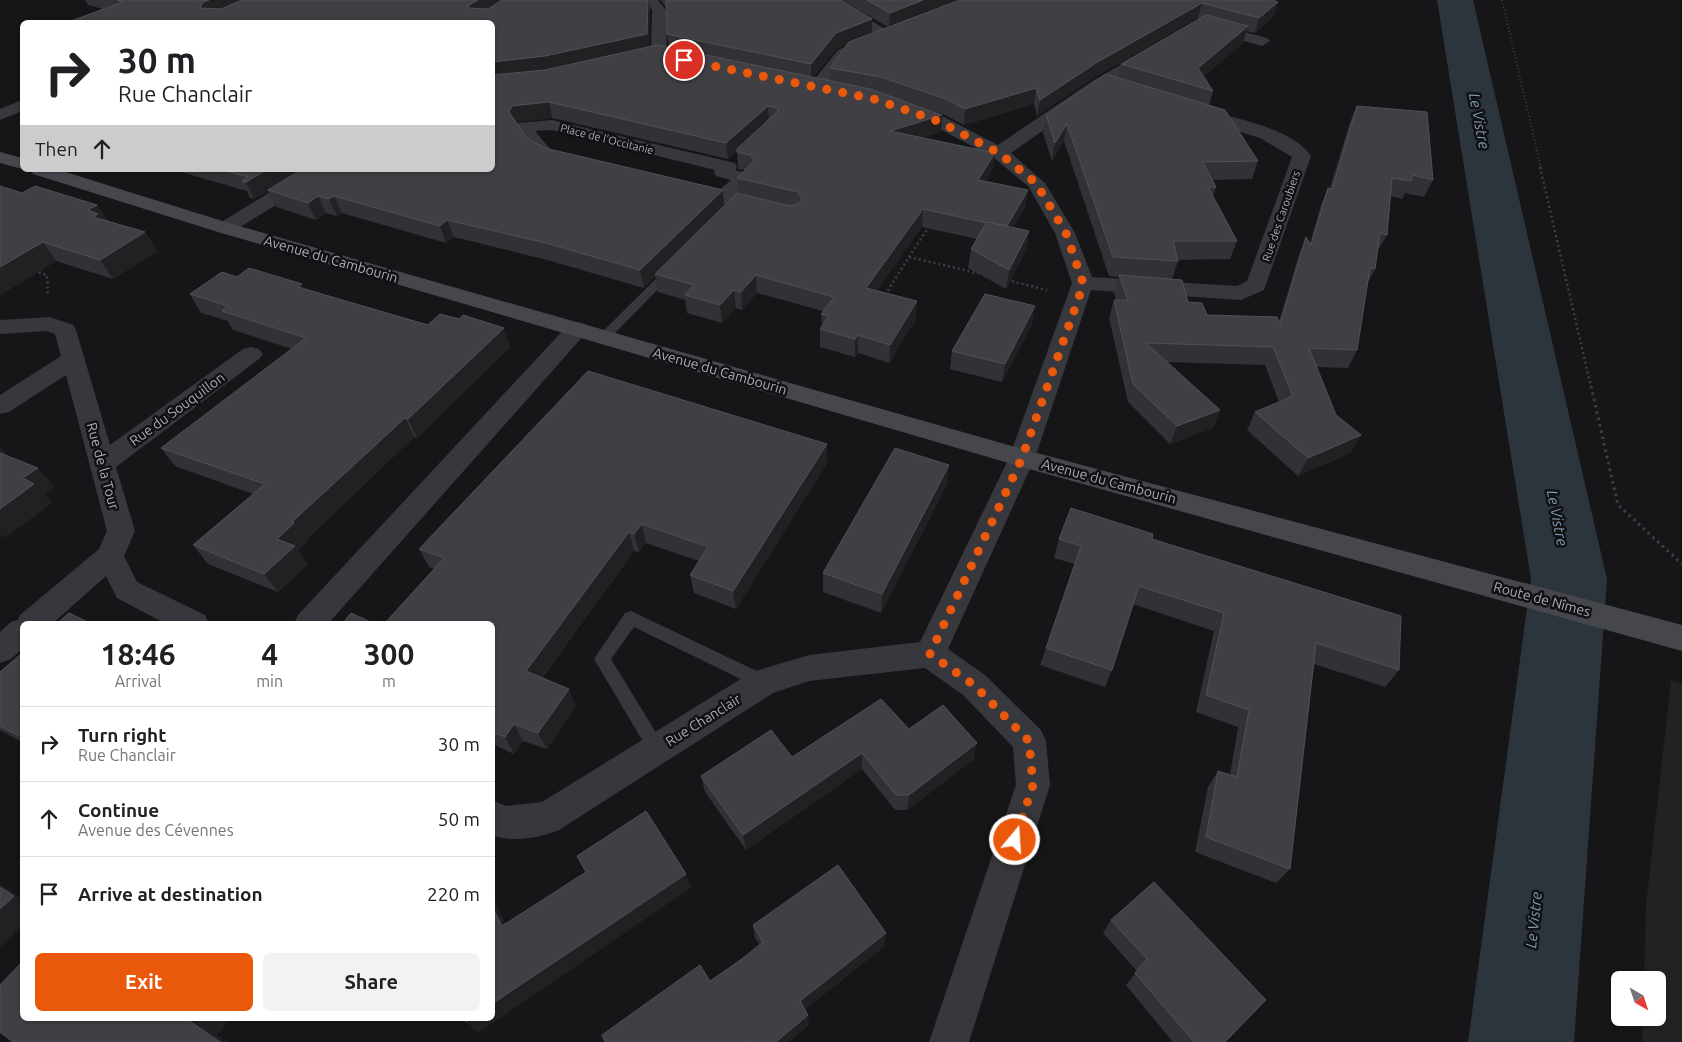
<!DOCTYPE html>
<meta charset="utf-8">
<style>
body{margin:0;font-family:Ubuntu,sans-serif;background:#f2f2f2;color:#202124;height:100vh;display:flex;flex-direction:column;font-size:19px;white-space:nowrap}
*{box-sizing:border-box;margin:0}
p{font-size:16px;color:#757577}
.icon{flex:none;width:28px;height:28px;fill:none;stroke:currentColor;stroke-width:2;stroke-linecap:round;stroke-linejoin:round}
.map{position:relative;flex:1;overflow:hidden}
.sheet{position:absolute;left:20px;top:621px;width:475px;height:400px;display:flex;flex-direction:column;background:#fff;border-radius:8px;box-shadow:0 1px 4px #0004}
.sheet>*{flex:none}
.hud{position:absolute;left:20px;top:20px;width:475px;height:152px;border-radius:8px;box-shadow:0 1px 4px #0004;background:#fff;color:#202124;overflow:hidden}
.needle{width:32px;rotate:141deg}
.fabs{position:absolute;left:1611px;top:971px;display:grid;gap:10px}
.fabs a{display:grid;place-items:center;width:55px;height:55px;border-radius:8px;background:#fff;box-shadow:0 1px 4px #0004;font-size:25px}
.pin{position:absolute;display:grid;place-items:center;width:42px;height:42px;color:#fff;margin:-21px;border:2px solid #fff;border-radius:50%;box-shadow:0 1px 5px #0007}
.me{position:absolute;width:55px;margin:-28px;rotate:18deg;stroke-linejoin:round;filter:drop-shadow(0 0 4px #0008)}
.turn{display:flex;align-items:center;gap:18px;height:105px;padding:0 15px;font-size:22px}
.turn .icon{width:65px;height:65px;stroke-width:2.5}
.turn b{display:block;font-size:35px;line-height:42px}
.then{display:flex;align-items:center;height:48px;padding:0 15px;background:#0003;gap:10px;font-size:19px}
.eta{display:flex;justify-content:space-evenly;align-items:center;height:85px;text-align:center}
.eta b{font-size:30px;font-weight:600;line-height:35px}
.button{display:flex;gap:10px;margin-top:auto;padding:10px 15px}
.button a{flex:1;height:58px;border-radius:8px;background:#ea580c;color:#fff;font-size:20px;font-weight:600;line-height:58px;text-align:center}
.button a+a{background:#f2f2f2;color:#202124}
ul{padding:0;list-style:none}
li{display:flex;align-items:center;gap:15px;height:75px;padding:0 15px;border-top:1px solid #e0e0e0}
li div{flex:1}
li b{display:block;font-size:19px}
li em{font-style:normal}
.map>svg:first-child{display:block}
.built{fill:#222225}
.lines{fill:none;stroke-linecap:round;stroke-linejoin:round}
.river{fill:#2c353c;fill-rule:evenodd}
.path-far2{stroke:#3d3f44;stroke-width:2;stroke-dasharray:1 2.5;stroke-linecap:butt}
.path-far1{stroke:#3d3f44;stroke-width:2.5;stroke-dasharray:2 3;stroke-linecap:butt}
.path{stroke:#3d3f44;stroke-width:3;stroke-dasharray:2.5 4;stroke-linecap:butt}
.lane{fill:#37383d;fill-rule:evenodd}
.street{fill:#37383d;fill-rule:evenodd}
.secondary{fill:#45474d;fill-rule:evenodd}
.wall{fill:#323236;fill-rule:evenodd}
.shaded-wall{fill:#212124}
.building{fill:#3f3f44;stroke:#4f5156}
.route{stroke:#ea580c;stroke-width:9;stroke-dasharray:0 16.2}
.labels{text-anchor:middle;stroke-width:5;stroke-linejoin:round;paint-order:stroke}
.far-street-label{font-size:11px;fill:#a8adb8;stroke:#111113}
.street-label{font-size:14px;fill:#a8adb8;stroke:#111113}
.water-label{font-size:15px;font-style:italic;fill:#7f9bb3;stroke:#111113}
</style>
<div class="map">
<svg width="1682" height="1042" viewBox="0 0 1682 1042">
<rect width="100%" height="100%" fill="#161618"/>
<polygon class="built" points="1671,681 1682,684 1682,1042 1642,1042 1643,1018 1658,1018 1658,980 1644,980 1646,905"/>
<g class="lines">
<polygon class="river" points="1437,0 1473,0 1607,579 1574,1042 1468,1042 1531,579"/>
<polyline class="path-far2" points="1502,0 1541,168"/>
<g class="path-far1">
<polyline points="1540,167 1591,387"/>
<polyline points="909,257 930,225"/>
<polyline points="34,271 47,275 48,295"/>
<polyline points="1007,280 1047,290"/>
<polyline points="885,295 909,257 981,274"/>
</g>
<polyline class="path" points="1591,386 1618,505 1682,564"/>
<g class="lane">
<polygon points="671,267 677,270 675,272 608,340 600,340 598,337 600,334 667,268"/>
<polygon points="631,611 769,677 772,682 769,687 763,689 757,687 634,627 611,659 666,749 663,755 657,757 651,755 594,659 625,613"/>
</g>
<g class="street">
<polygon points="644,0 658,0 666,10 667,54 665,57 632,65 624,60 626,57 651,51 652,10"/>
<polygon points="820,0 837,0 895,35 887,40 882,38"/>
<polygon points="1210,23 1267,38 1270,41 1262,46 1205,30 1203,27 1205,24"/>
<polygon points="859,42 864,44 867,47 864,50 848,56 823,89 811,89 809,86 838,50"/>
<path d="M1151,48L1156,50L1159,53L1156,56L1106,86L1011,153L1045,183L1075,233L1092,277L1237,286L1247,281L1292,157L1260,138L1191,117L1188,113L1191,109H1203C1235,119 1291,127 1311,156L1264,290L1241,300L1091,290L1035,458L948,649L985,675L1041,730L1046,741L1050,785L969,1042H929L1016,785L1013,747L963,695L925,668L809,681L773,693L559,830C540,838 512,843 492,835V800L506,806L542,802L752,672L809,655L920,642L1009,458L1072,283L1055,233L1028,186L993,157L932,125L901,114L899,110L901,106L907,105L944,117L998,145L1094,80Z"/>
<polygon points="22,100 22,111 0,120 0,109"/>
<path d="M552,120L735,163L737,167L735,170L751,174L753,178L728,203L721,205L550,163L533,154L515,127L518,123ZM552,130L715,170L714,172L716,176L731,180L717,192L570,158L551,150L535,131Z"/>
<polygon points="306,170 328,170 326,174 232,232 225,234 218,232 215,228 218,224"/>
<polygon points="50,317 73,325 76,330 110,445 243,349 251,347 259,349 263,354 259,359 116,467 135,531 124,556 137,582 205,615 209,624 166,624 117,598 106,576 52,624 22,624 22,649 11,659 0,663 0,632 11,622 18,620 20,615 99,549 107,531 66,375 9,412 0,414 0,395 61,356 55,334 47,331 0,334 0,320"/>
<polygon points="577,322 585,324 588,329 585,334 328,624 294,624 298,615 569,324"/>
</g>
<g class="secondary">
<polygon points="0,152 22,158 22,169 0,163"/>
<polygon points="31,170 59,170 232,224 1022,449 1682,625 1682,651 1022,467 218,232 33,174"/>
</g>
</g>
<g class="wall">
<path d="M85,0H649L650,11L649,47L669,48L667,34L666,7L660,0H840L872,33L888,27L841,0H1272L1278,2L1273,17L1255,33L1247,31L1243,43L1203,77L1213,91L1209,105L1258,161L1252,179L1212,180L1216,187L1213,196L1237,241L1230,259L1177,260L1178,261L1172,279L1188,302L1207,315L1279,321L1299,255L1306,237L1310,243L1321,205L1328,188H1330L1350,122L1357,106L1433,180L1424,197L1405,193L1402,199L1390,196L1387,235L1377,252L1375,269L1367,284L1357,350L1348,368L1316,367L1336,415L1361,435L1350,453L1298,476L1247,430L1255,412L1279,402L1265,365L1167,362L1220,410L1213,428L1170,444L1128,402L1109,318L1114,300H1116L1114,293L1119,277L1109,276L1064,141L1052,161L1043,133L1046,115L1118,78L1121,64L1199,19L1198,18L1093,78L1037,116L1034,104L964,125L945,115L904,101L942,115L941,132L923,137L993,169L986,181L1028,190L1025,207L1013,228L1029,231L1026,250L1006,289L968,268L971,249L977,239L922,227L876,291L916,319L889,363L858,353L855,357L820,347V329L822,327L821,314L823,311L757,293L742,310L736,308L722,323L687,313L685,300L658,292L655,276L644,288L547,260L454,237L446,243L342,213L337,216L326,213L316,220L276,207L268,191L254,199L250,198L247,191L174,170H492L103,9L88,5ZM848,44L830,68V81L813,77L837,49ZM552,118L728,159L737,151L738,169L745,170L737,178L739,194L724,206L545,148L527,138L516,122Z"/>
<polygon points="0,186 22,193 97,205 108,221 145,232 157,251 113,279 56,261 0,295"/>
<polygon points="237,277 305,289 428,325 510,347 417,438 414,437 306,540 307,541 298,550 308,564 278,592 208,564 193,545 253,494 175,466 161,448 292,349 233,330 228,321 201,313 190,294"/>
<polygon points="1032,324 1002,382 950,369 952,351"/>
<polygon points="827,463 736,609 694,593 690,575 699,561 646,543 639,552 634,551 542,678 576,706 547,749 523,741 514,754 492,744 492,624 434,569 429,567 419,549"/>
<polygon points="949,465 947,484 881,613 823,592 823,573"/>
<polygon points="1059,539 1152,539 1399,670 1385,687 1314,664 1290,869 1276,883 1195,852 1208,787 1218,771 1230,775 1238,727 1196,712 1214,631 1133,604 1112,670 1105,687 1040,665 1046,648 1075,564 1054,558"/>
<polygon points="22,653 22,742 0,730 0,672"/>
<polygon points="909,729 974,759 907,810 895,810 862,769 746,850 705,792 701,776 792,757"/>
<polygon points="1111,920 1225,1042 1173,1042 1126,985 1137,971 1103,933"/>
<polygon points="753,925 885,946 805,1009 809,1025 710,981 760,945 755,938"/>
</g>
<g class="shaded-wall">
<polygon points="209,0 251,0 208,22 200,8 203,2"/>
<polygon points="478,0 506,0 473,20 468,8 469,5"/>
<polygon points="649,0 650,11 649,49 549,72 492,79 492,62"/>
<polygon points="923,0 961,0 889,28 890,13"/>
<polygon points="1278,2 1273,17 1255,33 1259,18"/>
<polygon points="1202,3 1198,18 1093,78 1037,116 1040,100 1096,63"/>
<polygon points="872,19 872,35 837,49 811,80 811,64 836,33"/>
<polygon points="1248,26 1243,43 1193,86 1198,68"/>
<polygon points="1036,88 1034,104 964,125 965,109"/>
<polygon points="549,102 552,118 516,122 513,128 509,112 512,106"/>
<polygon points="768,106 769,123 728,159 726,143"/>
<polygon points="942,115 941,132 890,147 890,131"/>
<polygon points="1067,124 1064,141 1052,161 1055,143"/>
<polygon points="995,153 993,169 976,197 978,180"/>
<polygon points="266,170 302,170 268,190 268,191 254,199 246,182"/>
<polygon points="723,190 724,207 655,274 655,276 644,288 640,270"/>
<polygon points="1028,190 1025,207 1004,244 1006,227"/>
<polygon points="318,196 326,213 316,220 308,203"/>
<polygon points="334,196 342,213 337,216 329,199"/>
<polygon points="97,205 110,223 106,235 88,210"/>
<polygon points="923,209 922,227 866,306 866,288"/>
<polygon points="447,220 454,237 446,243 440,226"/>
<polygon points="1029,231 1026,250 1006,289 1009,270"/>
<polygon points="145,232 157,251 113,279 100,260"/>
<polygon points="43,242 56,261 0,295 0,267"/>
<polygon points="756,275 757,293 742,310 741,292"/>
<polygon points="302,284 312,302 298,287"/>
<polygon points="734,290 736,308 722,323 720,305"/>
<polygon points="917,301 916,319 889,363 890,345"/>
<polygon points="1035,306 1032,324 1002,382 1005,364"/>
<polygon points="504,328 510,347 417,438 408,419"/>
<polygon points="858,335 858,353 855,357 855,339"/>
<polygon points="1220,410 1213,428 1170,444 1177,426"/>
<polygon points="405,418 414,437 306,540 307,541 298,550 308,564 278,592 264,574 277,539 292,522"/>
<polygon points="1361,435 1350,453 1298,476 1308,458"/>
<polygon points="827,444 827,463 736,609 733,591"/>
<polygon points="0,447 16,464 0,458"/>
<polygon points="949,465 947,484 881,613 882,594"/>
<polygon points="38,468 55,487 45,495 52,503 5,538 0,534 0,509 23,478"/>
<polygon points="642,524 646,543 639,552 634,534"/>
<polygon points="629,532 634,551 534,688 526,671"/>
<polygon points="569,689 576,706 547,749 538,733"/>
<polygon points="514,724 523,741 514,754 505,737"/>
<polygon points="977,743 974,759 907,810 909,795"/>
<polygon points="862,753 862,769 746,850 743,835"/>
<polygon points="686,874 691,888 478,1033 466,1022 471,1019 492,1019 492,1004"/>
<polygon points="0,884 22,899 22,925 0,947"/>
<polygon points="492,897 494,899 513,939 502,926 492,906"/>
<polygon points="886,933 885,946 801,1012 800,1001"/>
<polygon points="808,1015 809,1025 789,1042 776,1042"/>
<polygon points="194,1019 222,1019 228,1022 217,1035 228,1042 220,1042 191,1022"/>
</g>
<g class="building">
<polygon points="117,0 209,0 203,2 200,8 221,9 242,0 478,0 469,5 468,8 488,9 502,0 648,0 647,34 545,56 492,62 492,22 68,22 123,2"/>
<polygon points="666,0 840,0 872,19 836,33 811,64 667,34"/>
<polygon points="867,0 923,0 890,13"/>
<polygon points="960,0 1272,0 1278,2 1259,18 1202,3 1096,63 1040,100 1036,88 965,109 946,99 881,77 830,68 849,42"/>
<polygon points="1206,15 1248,26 1198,68 1213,91 1121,64"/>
<polygon points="657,45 870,89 942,115 890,131 995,153 978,180 1028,190 1007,226 987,222 987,223 923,209 866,288 917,301 890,345 858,335 855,339 820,329 829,316 821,314 834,297 756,275 741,292 734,290 720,305 685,295 694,285 655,274 737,193 790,206 798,204 802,199 798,192 737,178 754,161 750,155 737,152 737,149 778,111 778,108 768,106 726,143 549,102 512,106 509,112 527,138 545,148 723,190 640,270 542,242 447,220 440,226 334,196 329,199 318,196 308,203 268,190 301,170 492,170 492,75 545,70"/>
<polygon points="1106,74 1225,110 1258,161 1203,162 1216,187 1208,187 1237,241 1173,241 1178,261 1113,257 1067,124 1055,143 1046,115"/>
<polygon points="1357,106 1427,112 1433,180 1413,175 1411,181 1392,178 1387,235 1380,233 1375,269 1370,268 1357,350 1309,348 1336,415 1361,435 1308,458 1255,412 1293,396 1273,347 1146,343 1220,410 1177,426 1133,384 1114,300 1128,300 1119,275 1182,280 1188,302 1202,303 1207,315 1277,317 1280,324 1306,237 1311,245 1328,188 1332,189"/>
<polygon points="223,170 266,170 246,182 242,181 248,177"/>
<polygon points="0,186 22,193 35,186 97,205 88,210 98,214 93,217 145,232 100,260 43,242 0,267"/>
<polygon points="987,222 1029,231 1009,270 971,249"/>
<polygon points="249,268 302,284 298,287 428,325 440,314 459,319 463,315 504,328 408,419 405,418 292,522 294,523 277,539 295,546 264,574 193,545 265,484 161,448 306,338 222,311 228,306 190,294 222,272 237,277"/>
<polygon points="985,294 1035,306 1005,364 952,351"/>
<polygon points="588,371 827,444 733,591 690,575 708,547 642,524 634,534 629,532 526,671 569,689 538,733 514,724 505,737 492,732 492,624 384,624 444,558 419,549"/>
<polygon points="895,448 949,465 882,594 823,573"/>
<polygon points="0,453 38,468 23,478 34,484 0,509"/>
<polygon points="1071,508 1153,534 1152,539 1401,616 1399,670 1316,643 1290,869 1206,837 1218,771 1237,777 1249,710 1206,695 1224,613 1139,586 1112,670 1046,648 1081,546 1059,539"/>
<polygon points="69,613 92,624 56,624"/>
<polygon points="351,613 375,624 342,624"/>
<polygon points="22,653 22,737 0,726 0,672"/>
<polygon points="881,699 909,729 943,705 977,743 909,795 896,795 862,753 743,835 701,776 771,730 792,757"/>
<polygon points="646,811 686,874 492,1004 492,906 502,926 586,872 577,856"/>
<polygon points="838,865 886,933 800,1001 808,1015 776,1042 748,1042 747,1041 746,1042 605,1042 602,1035 700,965 710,981 738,962 763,942 753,925"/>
<polygon points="1154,882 1266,1000 1225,1042 1194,1042 1135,973 1147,959 1111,920"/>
<polygon points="0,887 14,896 0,909"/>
<polygon points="22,962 22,1019 194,1019 191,1022 220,1042 13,1042 0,1032 0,985"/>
<polygon points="464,1019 471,1019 466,1022"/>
</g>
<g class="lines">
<polyline class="route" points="684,60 874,99 938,121 999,153 1036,183 1066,233 1083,283 1079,297 1022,458 930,654 974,685 1029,741 1033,785 1015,840"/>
</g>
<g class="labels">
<g class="far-street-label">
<text transform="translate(607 139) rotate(14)" y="4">Place de l'Occitanie</text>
<text transform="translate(1281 216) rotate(-71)" y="4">Rue des Caroubiers</text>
</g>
<g class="street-label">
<text transform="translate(331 259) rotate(16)" y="5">Avenue du Cambourin</text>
<text transform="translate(720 371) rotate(16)" y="5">Avenue du Cambourin</text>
<text transform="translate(177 409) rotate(-36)" y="5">Rue du Souquillon</text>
<text transform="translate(103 466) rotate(75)" y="5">Rue de la Tour</text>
<text transform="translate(1109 481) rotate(15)" y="5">Avenue du Cambourin</text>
<text transform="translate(1542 599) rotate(15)" y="5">Route de Nîmes</text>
<text transform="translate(703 720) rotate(-32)" y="5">Rue Chanclair</text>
</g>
<g class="water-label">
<text transform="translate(1479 121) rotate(79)" y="5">Le Vistre</text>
<text transform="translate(1557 518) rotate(79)" y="5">Le Vistre</text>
<text transform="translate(1534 920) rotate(-84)" y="5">Le Vistre</text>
</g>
</g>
</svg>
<div class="fabs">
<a><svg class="needle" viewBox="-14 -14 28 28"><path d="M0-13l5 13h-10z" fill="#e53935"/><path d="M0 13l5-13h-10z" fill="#757577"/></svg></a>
</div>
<div class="pin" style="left:684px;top:60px;background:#d93025"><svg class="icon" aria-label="arrive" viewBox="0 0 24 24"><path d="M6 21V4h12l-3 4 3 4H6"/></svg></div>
<svg class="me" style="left:1015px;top:840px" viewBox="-20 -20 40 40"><circle r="17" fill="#ea580c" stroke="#fff" stroke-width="3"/><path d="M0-11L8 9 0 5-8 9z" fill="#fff"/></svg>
<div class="hud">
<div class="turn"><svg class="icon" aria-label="right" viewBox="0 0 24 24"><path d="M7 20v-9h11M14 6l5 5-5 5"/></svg><div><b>30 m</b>Rue Chanclair</div></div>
<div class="then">Then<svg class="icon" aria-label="ahead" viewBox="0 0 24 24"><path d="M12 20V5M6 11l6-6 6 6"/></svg></div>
</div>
<section class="sheet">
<div class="eta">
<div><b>18:46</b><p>Arrival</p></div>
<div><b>4</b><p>min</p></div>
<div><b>300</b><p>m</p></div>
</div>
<ul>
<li><svg class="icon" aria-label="right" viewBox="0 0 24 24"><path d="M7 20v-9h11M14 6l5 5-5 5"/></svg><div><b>Turn right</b><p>Rue Chanclair</p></div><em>30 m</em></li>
<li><svg class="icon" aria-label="ahead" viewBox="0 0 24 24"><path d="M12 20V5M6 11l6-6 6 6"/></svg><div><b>Continue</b><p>Avenue des Cévennes</p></div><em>50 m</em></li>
<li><svg class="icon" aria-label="arrive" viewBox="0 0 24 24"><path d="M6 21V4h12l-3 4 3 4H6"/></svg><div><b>Arrive at destination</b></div><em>220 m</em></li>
</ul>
<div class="button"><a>Exit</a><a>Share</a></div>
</section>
</div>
